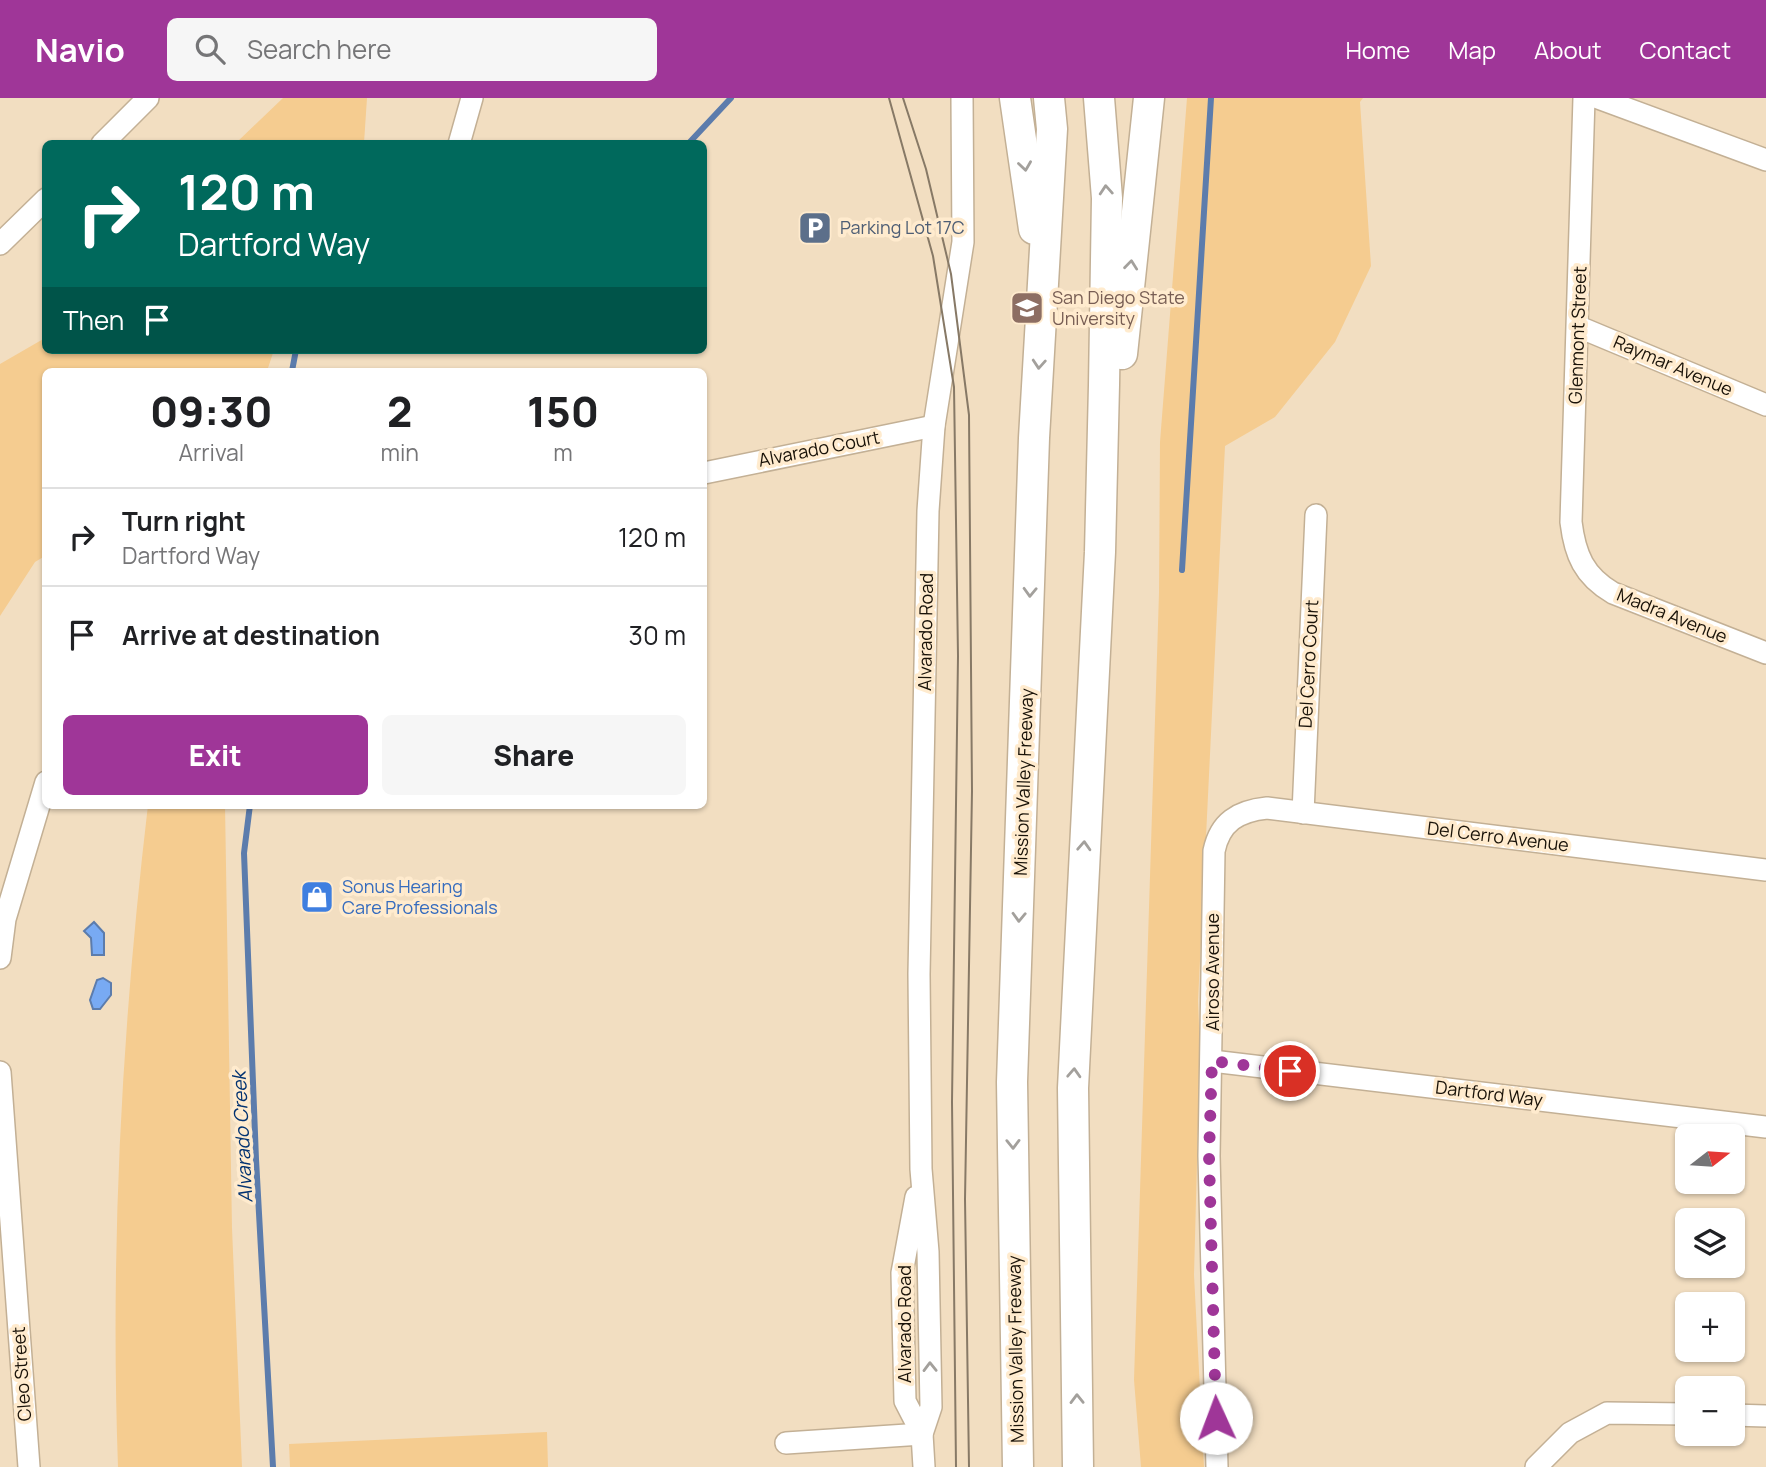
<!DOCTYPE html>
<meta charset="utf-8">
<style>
body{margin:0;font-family:Manrope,sans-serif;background:#f6f6f6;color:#202124;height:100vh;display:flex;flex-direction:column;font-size:26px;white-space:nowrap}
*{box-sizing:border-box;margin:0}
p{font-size:23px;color:#757577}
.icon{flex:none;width:38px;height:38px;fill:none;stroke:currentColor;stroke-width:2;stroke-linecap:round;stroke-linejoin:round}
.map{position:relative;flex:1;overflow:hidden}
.details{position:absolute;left:42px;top:270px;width:665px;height:441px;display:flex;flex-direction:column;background:#fff;border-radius:10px;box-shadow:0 2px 5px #0004}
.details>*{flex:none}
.guide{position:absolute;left:42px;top:42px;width:665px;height:214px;border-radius:10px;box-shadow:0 2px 5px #0004;background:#00695c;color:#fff;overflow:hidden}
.needle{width:46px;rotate:73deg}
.buttons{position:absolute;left:1675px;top:1026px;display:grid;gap:14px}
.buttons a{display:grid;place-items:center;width:70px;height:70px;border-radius:10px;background:#fff;box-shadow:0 2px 5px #0004;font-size:35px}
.pin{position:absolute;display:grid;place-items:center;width:60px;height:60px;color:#fff;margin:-30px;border:4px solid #fff;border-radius:50%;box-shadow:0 2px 7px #0007}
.me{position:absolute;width:77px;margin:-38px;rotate:358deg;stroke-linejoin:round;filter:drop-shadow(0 0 5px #0008)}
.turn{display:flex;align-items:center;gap:24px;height:147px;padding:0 21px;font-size:32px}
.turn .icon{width:91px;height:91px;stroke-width:2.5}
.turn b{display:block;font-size:49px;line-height:60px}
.then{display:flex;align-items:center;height:66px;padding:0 21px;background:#0003;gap:14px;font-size:26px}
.eta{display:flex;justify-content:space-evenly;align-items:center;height:119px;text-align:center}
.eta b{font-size:42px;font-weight:800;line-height:49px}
.primary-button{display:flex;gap:14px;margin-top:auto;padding:14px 21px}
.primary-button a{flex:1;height:80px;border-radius:10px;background:#9f3698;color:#fff;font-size:28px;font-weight:800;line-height:80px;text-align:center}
.primary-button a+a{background:#f6f6f6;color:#202124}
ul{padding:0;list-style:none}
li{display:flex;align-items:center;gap:21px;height:98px;padding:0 21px;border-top:2px solid #e0e0e0}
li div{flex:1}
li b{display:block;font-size:26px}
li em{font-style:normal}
header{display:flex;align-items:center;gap:42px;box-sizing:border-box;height:98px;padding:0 35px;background:#9f3698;color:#fff}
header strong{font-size:33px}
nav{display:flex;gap:38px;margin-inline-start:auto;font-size:24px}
.search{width:490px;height:63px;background:#f6f6f6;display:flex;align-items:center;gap:18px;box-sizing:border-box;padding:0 24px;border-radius:10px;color:#757577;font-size:26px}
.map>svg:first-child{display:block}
.green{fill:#f5cc90}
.water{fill:#78aaf3;stroke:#5c7cac;stroke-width:2}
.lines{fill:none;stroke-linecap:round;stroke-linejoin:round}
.stream{stroke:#5c7cac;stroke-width:6}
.minor-casing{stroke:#c3b095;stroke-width:24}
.highway-casing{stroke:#c3b095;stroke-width:33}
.minor{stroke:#fff;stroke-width:21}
.highway{stroke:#fff;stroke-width:30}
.tram{stroke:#877966;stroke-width:2}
.oneway{stroke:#a3a09c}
.route{stroke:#9f3698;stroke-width:12;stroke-dasharray:0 21.6}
.labels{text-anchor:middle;stroke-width:7;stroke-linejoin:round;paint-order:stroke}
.service-label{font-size:18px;fill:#4e5e75;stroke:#ffebce;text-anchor:start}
.education-label{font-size:18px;fill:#785e54;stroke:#ffebce;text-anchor:start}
.street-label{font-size:18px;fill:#191208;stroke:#ffebce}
.shop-label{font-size:18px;fill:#366cbe;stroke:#ffebce;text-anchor:start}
.water-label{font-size:19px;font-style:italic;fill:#023271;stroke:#ffebce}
</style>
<header>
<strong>Navio</strong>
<div class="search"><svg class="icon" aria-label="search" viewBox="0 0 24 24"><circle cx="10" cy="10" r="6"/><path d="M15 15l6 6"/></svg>Search here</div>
<nav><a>Home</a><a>Map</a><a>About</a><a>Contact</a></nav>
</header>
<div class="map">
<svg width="1766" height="1369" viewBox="0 0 1766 1369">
<rect width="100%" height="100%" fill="#f2dec1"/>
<g class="green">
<polygon points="283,0 367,0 364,45 236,45"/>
<polygon points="1187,0 1363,0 1360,4 1371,168 1335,244 1275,319 1225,348 1198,903 1200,952 1194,1177 1204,1369 1141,1369 1134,1282 1159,495 1160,344"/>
<polygon points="45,240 46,252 274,252 267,273 46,273 45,458 35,464 0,518 0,266"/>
<path d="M148,707H225L232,1130L242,1369H118C110,1147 122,927 148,707Z"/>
<polygon points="547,1334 548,1369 290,1369 289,1346"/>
</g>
<g class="water">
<polygon points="94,824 104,835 104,857 92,857 91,840 84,833"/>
<polygon points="103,880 111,885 111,897 100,911 93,911 90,902 97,882"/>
</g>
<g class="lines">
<g class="stream">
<polyline points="688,46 731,0"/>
<polyline points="292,273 296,252"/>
<polyline points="1182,472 1211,0"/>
<polyline points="250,707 244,755 256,1061 273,1369"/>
</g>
<defs>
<g id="minor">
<path d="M1584,0L1571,424C1575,457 1584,478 1613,495L1766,555"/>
<polyline points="1598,0 1766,62"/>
<polyline points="102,46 148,0"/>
<polyline points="459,46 472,0"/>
<polyline points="0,146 46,101"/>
<polyline points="1579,229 1766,307"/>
<polyline points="704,375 934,328"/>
<polyline points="1303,715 1316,417"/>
<polyline points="0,860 5,821 46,684"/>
<polyline points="1212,963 1766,1029"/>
<polyline points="0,974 29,1369"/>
<polyline points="916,1099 902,1175 905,1303 922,1336"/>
<polyline points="1732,1317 1766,1318"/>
<polyline points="786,1345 922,1336"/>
<polyline points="924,1369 922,1336 931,1309 928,1154 921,1071 919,876 928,413 934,328 963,144 962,0"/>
<path d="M1217,1369L1209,1058L1214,753C1220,724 1238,713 1267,710L1766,772"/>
<polyline points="1536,1369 1570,1335 1607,1315 1687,1316"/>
</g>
<g id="highway">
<polyline points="1015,0 1034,131"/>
<polyline points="1122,256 1149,0"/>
<polyline points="1018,1369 1012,984 1034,340 1052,31 1049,0"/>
<polyline points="1078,1369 1073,990 1100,454 1104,287 1107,100 1099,0"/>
</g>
</defs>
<use href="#minor" class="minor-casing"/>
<use href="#highway" class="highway-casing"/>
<use href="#minor" class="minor"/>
<use href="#highway" class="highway"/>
<g class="tram">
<polyline points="889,0 933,158 954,289 958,558 952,1004 956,1369"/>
<polyline points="903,0 926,71 951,176 969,317 972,693 965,1101 969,1369"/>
</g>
</g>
<defs><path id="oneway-chevron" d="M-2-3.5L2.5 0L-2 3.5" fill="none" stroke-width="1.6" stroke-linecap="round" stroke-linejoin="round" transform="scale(1.75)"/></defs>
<g class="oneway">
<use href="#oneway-chevron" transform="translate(1025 68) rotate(82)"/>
<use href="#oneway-chevron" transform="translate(1106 92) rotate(-94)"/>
<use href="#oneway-chevron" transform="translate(1131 167) rotate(-84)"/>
<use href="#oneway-chevron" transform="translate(1039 266) rotate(94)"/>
<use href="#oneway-chevron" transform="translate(1030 494) rotate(92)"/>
<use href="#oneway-chevron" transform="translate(1084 748) rotate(-87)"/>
<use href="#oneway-chevron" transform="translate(1019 819) rotate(92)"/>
<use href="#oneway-chevron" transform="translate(1074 975) rotate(-87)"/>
<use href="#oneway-chevron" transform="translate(1013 1046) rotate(89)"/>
<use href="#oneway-chevron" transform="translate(930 1269) rotate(-91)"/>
<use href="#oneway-chevron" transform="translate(1077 1301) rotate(-91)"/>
</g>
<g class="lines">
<polyline class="route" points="1216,1320 1209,1058 1212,963 1290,973"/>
</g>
<defs>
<symbol id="parking-square" viewBox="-11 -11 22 22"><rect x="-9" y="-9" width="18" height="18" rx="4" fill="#5c6f8a" stroke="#ffebce"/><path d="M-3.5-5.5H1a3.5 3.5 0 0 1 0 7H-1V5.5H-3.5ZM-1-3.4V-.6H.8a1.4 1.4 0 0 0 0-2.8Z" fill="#fff"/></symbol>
<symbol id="university-square" viewBox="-11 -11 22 22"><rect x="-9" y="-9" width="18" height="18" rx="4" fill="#8d6e63" stroke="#ffebce"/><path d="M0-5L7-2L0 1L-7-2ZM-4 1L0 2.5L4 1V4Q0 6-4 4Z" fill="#fff"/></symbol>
<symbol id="shop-square" viewBox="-11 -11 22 22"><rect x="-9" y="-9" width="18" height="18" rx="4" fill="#3f7fe0" stroke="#ffebce"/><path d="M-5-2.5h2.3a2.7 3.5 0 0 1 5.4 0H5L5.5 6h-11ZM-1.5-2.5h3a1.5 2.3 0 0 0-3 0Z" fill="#fff"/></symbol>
</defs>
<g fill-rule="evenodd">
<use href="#parking-square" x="796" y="111" width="38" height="38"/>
<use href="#university-square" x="1008" y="191" width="38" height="38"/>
<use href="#shop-square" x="298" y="780" width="38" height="38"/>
</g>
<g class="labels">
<g class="service-label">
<text x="840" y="136">Parking Lot 17C</text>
</g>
<g class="education-label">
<text x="1052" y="206">San Diego State<tspan x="1052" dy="21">University</tspan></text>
</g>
<g class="street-label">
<text transform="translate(1578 237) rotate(-88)" y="6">Glenmont Street</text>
<text transform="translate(1673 268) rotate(23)" y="6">Raymar Avenue</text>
<text transform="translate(819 351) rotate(-11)" y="6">Alvarado Court</text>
<text transform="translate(1672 518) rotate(22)" y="6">Madra Avenue</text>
<text transform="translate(926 534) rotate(-89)" y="6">Alvarado Road</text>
<text transform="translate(1309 566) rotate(-87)" y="6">Del Cerro Court</text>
<text transform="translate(1024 684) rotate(-88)" y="6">Mission Valley Freeway</text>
<text transform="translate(1498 739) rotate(7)" y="6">Del Cerro Avenue</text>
<text transform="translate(1213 874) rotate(-90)" y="6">Airoso Avenue</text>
<text transform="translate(1489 996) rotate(7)" y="6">Dartford Way</text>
<text transform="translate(905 1226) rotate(-90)" y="6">Alvarado Road</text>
<text transform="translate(1016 1251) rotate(-91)" y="6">Mission Valley Freeway</text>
<text transform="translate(22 1276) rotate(-94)" y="6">Cleo Street</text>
</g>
<g class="shop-label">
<text x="342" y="795">Sonus Hearing<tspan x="342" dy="21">Care Professionals</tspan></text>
</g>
<g class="water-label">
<text transform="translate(242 1039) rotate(-93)" y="7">Alvarado Creek</text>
</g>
</g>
</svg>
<div class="buttons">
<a><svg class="needle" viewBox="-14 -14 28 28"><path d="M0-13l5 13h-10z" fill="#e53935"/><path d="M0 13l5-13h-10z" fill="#757577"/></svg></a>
<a><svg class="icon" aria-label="layers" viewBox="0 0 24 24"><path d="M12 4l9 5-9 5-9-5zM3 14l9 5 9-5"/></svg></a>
<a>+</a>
<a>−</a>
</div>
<div class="pin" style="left:1290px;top:973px;background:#d93025"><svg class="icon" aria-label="arrive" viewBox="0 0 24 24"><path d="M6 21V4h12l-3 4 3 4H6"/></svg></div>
<svg class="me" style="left:1216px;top:1320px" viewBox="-20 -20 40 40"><circle r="19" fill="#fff"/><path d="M0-13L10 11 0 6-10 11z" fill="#9f3698"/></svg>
<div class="guide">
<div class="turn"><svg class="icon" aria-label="right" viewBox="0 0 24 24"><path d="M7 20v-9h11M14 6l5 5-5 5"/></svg><div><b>120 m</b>Dartford Way</div></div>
<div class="then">Then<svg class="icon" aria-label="arrive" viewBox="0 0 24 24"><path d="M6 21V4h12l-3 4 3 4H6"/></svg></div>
</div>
<section class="details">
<div class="eta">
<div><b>09:30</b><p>Arrival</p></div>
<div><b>2</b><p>min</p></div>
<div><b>150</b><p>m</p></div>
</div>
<ul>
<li><svg class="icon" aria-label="right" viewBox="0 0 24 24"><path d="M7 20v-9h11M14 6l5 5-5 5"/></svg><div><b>Turn right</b><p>Dartford Way</p></div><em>120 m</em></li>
<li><svg class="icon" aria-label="arrive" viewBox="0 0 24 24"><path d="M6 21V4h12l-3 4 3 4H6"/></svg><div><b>Arrive at destination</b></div><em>30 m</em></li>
</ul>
<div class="primary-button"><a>Exit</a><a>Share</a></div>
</section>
</div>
